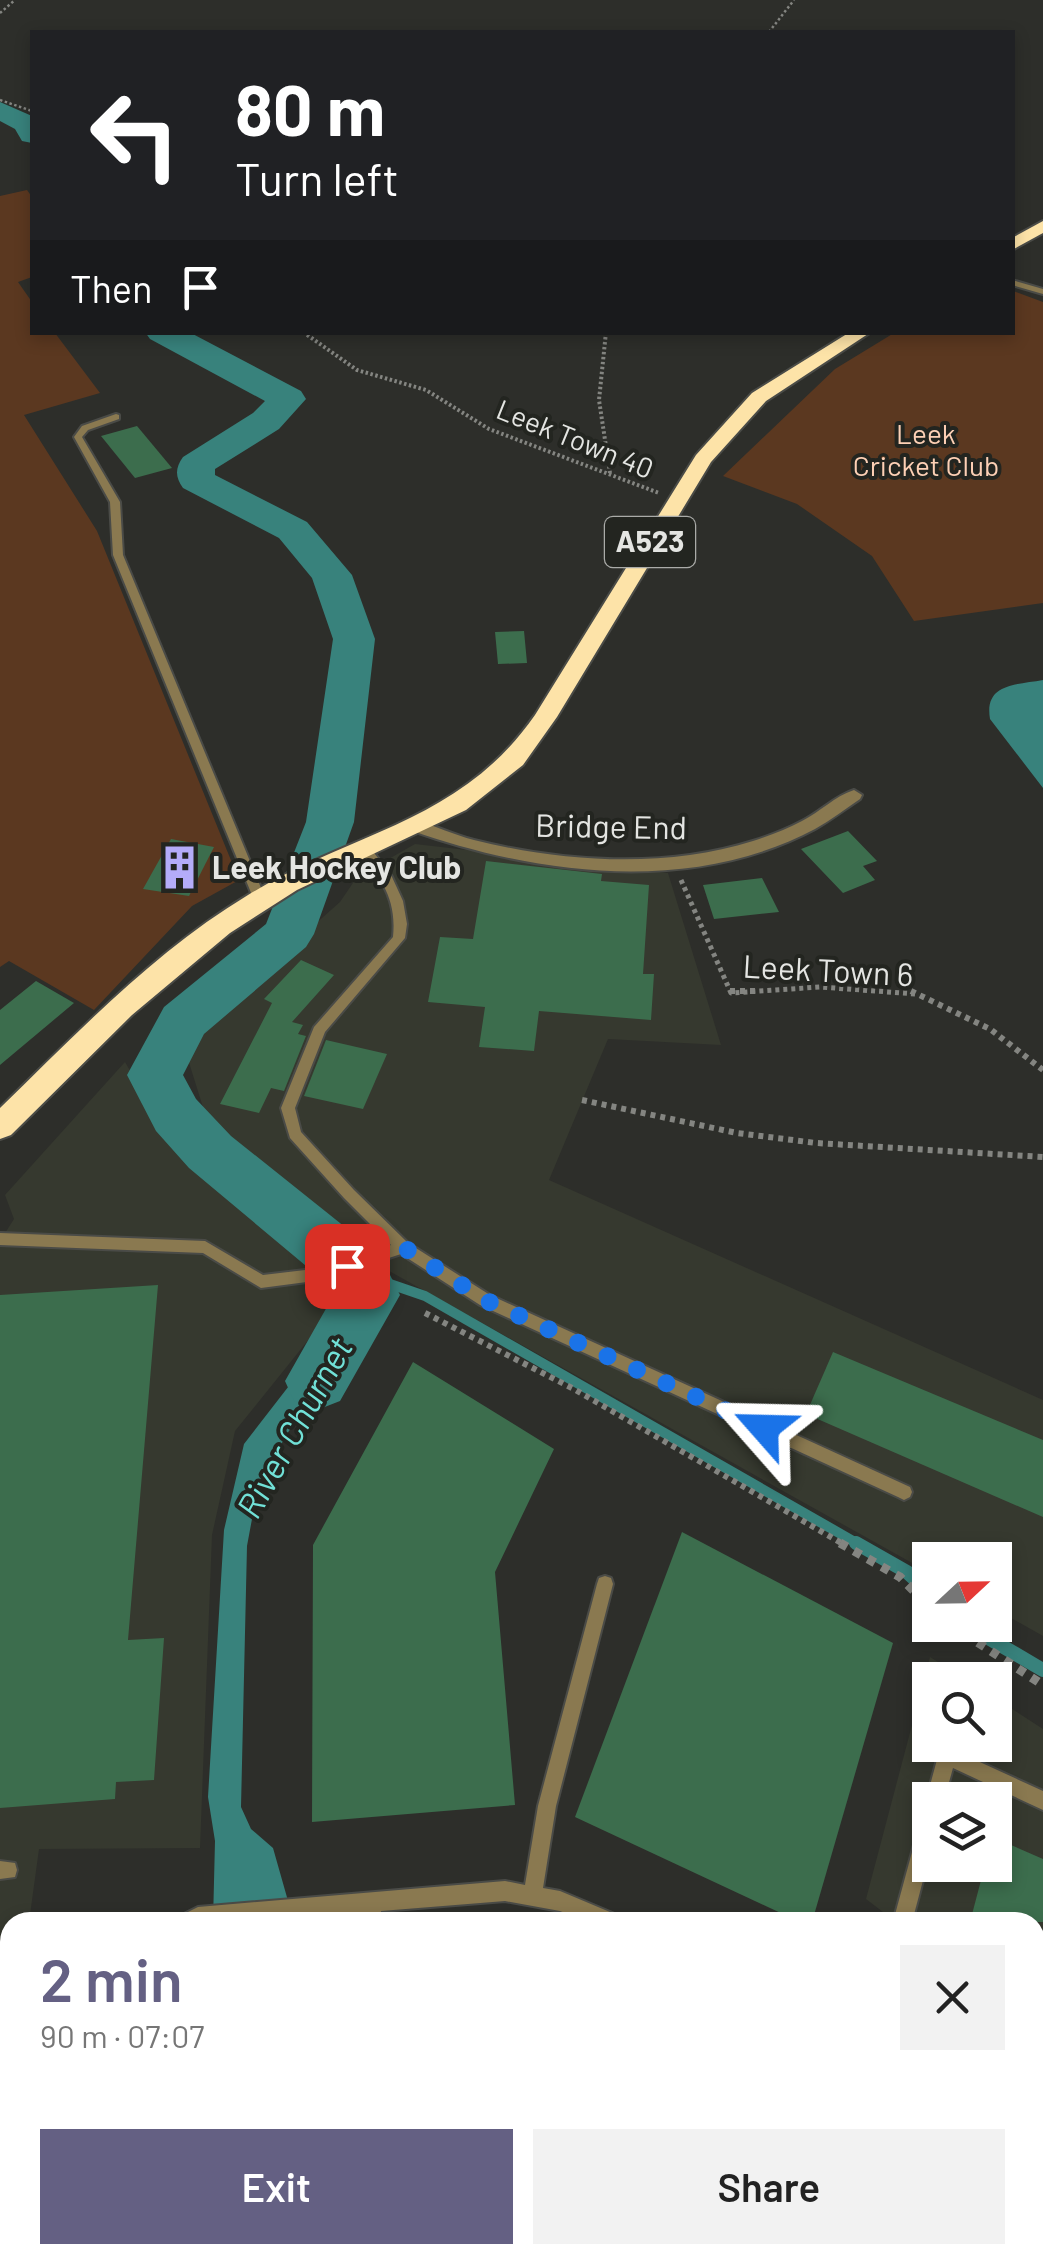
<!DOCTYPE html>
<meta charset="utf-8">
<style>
body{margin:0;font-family:Barlow,sans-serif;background:#f2f2f2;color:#222;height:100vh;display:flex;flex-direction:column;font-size:38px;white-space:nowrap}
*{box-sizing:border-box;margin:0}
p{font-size:32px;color:#767676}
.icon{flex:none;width:55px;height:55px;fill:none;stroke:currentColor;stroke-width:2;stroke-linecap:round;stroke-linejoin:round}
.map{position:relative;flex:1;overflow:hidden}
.side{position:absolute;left:0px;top:1912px;width:1045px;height:352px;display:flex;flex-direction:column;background:#fff;border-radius:30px 30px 0 0;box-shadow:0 5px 15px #0003}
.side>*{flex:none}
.guide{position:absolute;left:30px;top:30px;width:985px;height:305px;border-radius:0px;box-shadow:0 5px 15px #0003;background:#202124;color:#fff;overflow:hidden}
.needle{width:65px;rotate:68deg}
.fabs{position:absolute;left:912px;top:1542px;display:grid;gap:20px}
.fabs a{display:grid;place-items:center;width:100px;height:100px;border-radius:0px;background:#fff;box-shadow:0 5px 15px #0003;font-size:50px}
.pin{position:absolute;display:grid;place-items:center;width:85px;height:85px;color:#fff;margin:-42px;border-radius:20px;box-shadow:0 5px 15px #0006}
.me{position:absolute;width:110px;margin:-55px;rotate:295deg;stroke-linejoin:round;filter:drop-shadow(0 0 8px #0008)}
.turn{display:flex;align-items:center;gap:35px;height:210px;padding:0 40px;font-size:45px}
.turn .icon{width:130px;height:130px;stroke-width:2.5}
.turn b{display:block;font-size:70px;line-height:85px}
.then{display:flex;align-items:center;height:95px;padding:0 40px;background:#0003;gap:20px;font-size:38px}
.round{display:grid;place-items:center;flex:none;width:105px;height:105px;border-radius:0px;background:#f2f2f2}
.summary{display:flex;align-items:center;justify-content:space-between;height:170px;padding:0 40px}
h1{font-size:60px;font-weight:600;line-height:75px;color:#646083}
.button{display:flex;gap:20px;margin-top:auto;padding:20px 40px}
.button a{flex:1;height:115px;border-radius:0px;background:#646083;color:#fff;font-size:40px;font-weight:600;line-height:115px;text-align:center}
.button a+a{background:#f2f2f2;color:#222}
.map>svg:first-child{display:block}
.built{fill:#36392f;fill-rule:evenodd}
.green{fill:#5b3820}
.water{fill:#38827c}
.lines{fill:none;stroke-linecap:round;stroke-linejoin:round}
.stream-far1{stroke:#38827c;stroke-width:10}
.stream{stroke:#38827c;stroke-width:14}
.river{fill:#38827c;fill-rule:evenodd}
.building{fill:#3c6d4d}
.lane-casing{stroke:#4a4b47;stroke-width:4}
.street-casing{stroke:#4a4b47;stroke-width:4}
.highway-casing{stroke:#4a4b47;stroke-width:4}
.path-far4{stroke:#848581;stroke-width:2.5;stroke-dasharray:2.5 2.5;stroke-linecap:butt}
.path-far3{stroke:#848581;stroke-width:4;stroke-dasharray:2.5 2.5;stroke-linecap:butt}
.path-far2{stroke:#848581;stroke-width:5;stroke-dasharray:4 4;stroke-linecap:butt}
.path-far1{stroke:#848581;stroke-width:6;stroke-dasharray:5 5;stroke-linecap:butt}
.path{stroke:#848581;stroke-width:9;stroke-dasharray:8 8;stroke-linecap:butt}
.lane{fill:#8a7950;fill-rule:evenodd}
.street{fill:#8a7950;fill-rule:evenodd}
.highway{fill:#fde3a8;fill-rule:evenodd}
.route{stroke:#1a73e8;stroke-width:18;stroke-dasharray:0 32.4}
.labels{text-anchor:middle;stroke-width:8;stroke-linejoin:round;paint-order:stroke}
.far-park-label{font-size:28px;fill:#fdd0b5;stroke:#232520}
.far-street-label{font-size:28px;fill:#e4e5e2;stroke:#232520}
.shield{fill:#232520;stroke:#aaaba8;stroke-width:2.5}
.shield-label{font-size:30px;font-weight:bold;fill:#e4e5e2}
.street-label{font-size:32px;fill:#e4e5e2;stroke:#232520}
.poi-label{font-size:32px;font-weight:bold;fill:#e4e5e2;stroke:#232520;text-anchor:start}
.water-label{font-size:35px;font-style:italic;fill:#71e1d7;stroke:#232520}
</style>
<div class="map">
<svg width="1043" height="2264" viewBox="0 0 1043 2264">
<rect width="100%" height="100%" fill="#2d2e2a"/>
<g class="built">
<polygon points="415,844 668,873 721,1045 608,1039 549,1180 1043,1400 1043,1636 995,1609 995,1560 930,1560 930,1573 382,1267 212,1136 186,1053 259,974 340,902 357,877"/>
<polygon points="125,1062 166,1133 241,1203 327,1263 346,1293 235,1431 212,1535 200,1848 39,1849 29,1922 10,1922 10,1983 0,1983 0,1241 14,1219 5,1195"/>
<path d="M930,1657L967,1680H930V1745H995V1698L1043,1729V2264H852L854,2255H1035V1922H896L866,1899ZM930,1800H995V1865H930Z"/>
</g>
<g class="green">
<polygon points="27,190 32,197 32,277 18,282 32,302 32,332 55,333 100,393 24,415 97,531 239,880 192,906 94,1010 9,961 0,967 0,196"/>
<polygon points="1013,291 1043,302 1043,603 914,621 872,556 797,504 723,476 835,369 894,333 1012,332"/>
</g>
<g class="water">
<path d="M1043,680V788L990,719C984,683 1016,685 1043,680Z"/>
<polygon points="373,1311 356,1341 286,1435 257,1492 247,1546 241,1807 251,1829 273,1848 294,1922 213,1922 215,1841 208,1797 224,1530 244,1444 340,1320"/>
</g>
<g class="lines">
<polyline class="stream-far1" points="358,1273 425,1296 860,1545"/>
<g class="stream">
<polyline points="856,1543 907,1572 930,1593"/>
<polyline points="966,1625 1043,1670"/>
</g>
<g class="river">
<polygon points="0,102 32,116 32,143 22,141 15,129 0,121"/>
<path d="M145,332H189L301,391L306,399L279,429L215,469V475L307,522L352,575L375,639L354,822L314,934L306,947L204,1034L183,1075L196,1099L231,1136L380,1255L400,1295L340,1401L317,1410L294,1401L285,1381L336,1291L189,1168L156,1131L127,1075L164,1007L266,924L306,822L333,639L312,578L279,538L183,488C175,477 175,468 183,457L253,413L265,401L150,339Z"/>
</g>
</g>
<g class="building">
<polygon points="137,426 172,468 135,478 101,436"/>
<polygon points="524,631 527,663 498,664 495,632"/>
<polygon points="848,831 877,861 863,866 875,880 843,893 801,849"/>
<polygon points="171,839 214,847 189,896 143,889"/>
<polygon points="486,861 602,874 601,881 649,885 643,974 654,974 651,1020 539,1011 534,1051 479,1047 485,1007 428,1002 440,937 473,939"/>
<polygon points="762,878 779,912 714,919 703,885"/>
<polygon points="301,960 334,975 292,1022 303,1025 298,1034 306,1036 284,1091 271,1088 259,1113 220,1104 272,1003 264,999"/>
<polygon points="36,981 74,1003 0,1065 0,1010"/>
<polygon points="326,1040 387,1054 363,1109 304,1096"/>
<polygon points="158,1285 128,1640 164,1638 154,1780 116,1782 115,1799 0,1808 0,1295"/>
<polygon points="833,1352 1043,1440 1043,1517 806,1414"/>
<polygon points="413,1362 554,1449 495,1572 515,1805 312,1822 313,1545"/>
<polygon points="682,1532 893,1643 812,1922 800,1922 575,1817"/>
<polygon points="995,1838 1043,1859 1043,1922 970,1922 985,1865 995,1865"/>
</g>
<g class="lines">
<defs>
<g id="lane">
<polygon points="1012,280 1043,289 1043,294 1012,285"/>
<polygon points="116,414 119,415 119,419 88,430 82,437 120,502 123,555 266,900 264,903 256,903 254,900 113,555 110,502 74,437 82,426"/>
<path d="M365,845L369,846L392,877L403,901L407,924L405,938L325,1032L295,1108L301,1132L354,1190L408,1243L490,1295L910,1487L912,1492L910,1497L904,1500L898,1497L480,1305L401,1254L322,1280L261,1288L203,1253L0,1245V1233L205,1241L263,1275L322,1268L391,1245L344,1198L290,1138L281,1108L314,1027L393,937C397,897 380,879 359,849Z"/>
<polygon points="605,1576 611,1578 613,1584 556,1806 543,1888 560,1891 617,1915 619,1922 588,1922 560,1911 505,1901 381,1911 380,1922 362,1922 361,1913 247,1922 180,1922 182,1915 198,1907 505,1881 525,1885 538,1806 597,1584 599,1578"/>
<polygon points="947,1747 1043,1791 1043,1810 953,1768 944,1800 930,1800 928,1807 926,1800 938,1756 941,1750"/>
<polygon points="930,1810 930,1854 912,1922 893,1922 921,1819 923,1812"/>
<polygon points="0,1861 15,1863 17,1870 15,1877 0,1879"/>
<polygon points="10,2004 10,2024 0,2025 0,2005"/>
<polygon points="10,2106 10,2126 0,2127 0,2107"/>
<polygon points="95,2255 133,2255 132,2264 91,2264"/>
<polygon points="817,2255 839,2255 837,2264 815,2264"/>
</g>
<path id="street" d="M854,790L862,795L860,799C845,809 831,820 815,829C691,895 537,875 410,830L408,826L416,820C436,826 454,835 474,840C563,862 664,869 753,841C769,836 787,829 802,821C820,812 835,796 854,790Z"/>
<g id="highway">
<polygon points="1043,221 1043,233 1012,250 1012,238"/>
<path d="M850,332H871L766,401L711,462L557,717L523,765L466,810L297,890L230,933L132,1015L11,1135L0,1139V1108C77,1033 155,951 248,895C353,831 460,823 535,715L696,455L752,393Z"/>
</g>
</defs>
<use href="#lane" class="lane-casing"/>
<use href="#street" class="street-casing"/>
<use href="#highway" class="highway-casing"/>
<g class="path-far4">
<polyline points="0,13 15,0"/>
<polyline points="769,32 794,0"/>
<polyline points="0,100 32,111"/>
</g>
<g class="path-far3">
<polyline points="303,332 357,370 426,390 489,429 659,493"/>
<polyline points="606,332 599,400 610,473"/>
</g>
<polyline class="path-far2" points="681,880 731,993 820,987 916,994"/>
<g class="path-far1">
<polyline points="730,991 755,991"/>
<polyline points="911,991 990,1029 1043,1070"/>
<polyline points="582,1100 737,1133 816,1143 1043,1157"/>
<polyline points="425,1313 572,1388 845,1545"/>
</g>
<g class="path">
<polyline points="840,1543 900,1577 930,1607"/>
<polyline points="951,1625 1043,1685"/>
</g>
<use href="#lane" class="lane"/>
<use href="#street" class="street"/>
<use href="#highway" class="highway"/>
</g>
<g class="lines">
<polyline class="route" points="347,1266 403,1247 485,1300 764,1428"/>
</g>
<defs>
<symbol id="building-bare" viewBox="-9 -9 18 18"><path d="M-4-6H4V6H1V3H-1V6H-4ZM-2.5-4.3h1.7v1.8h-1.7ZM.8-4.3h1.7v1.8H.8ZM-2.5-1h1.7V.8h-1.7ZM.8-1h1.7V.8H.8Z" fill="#b4acf9" stroke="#232520" stroke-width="2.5" paint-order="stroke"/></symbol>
</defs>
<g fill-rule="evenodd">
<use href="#building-bare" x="148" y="836" width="63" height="63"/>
</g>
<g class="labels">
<g class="far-park-label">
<text x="926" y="444">Leek<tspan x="926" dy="32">Cricket Club</tspan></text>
</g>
<g class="far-street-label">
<text transform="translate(575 439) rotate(22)" y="10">Leek Town 40</text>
</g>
<rect class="shield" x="605" y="517" width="90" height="50" rx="8"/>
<g class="shield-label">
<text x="650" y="552">A523</text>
</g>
<g class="street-label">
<text transform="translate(611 827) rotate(1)" y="11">Bridge End</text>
<text transform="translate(828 971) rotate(3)" y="11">Leek Town 6</text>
</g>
<g class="poi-label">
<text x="212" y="879">Leek Hockey Club</text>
</g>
<g class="water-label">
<text transform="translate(295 1428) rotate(-61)" y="12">River Churnet</text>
</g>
</g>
</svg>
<div class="fabs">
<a><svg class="needle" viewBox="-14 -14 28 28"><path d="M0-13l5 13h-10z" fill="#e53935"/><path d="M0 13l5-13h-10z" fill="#767676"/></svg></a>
<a><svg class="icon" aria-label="search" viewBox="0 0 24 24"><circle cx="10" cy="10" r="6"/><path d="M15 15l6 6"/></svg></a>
<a><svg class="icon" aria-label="layers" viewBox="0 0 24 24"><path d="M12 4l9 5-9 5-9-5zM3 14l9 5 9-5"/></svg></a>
</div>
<div class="pin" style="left:347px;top:1266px;background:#d93025"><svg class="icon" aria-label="arrive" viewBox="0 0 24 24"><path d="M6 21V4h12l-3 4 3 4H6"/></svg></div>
<svg class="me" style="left:764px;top:1428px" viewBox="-20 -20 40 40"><path d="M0-17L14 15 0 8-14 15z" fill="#1a73e8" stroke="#fff" stroke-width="4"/></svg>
<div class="guide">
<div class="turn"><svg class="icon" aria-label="left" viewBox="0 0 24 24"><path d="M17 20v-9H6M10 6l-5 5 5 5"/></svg><div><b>80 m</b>Turn left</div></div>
<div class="then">Then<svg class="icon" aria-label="arrive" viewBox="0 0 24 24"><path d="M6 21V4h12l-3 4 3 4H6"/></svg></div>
</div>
<section class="side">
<div class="summary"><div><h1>2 min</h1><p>90 m · 07:07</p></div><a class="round"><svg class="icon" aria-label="close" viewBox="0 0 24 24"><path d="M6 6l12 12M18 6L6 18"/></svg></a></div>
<div class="button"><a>Exit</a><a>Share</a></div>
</section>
</div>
